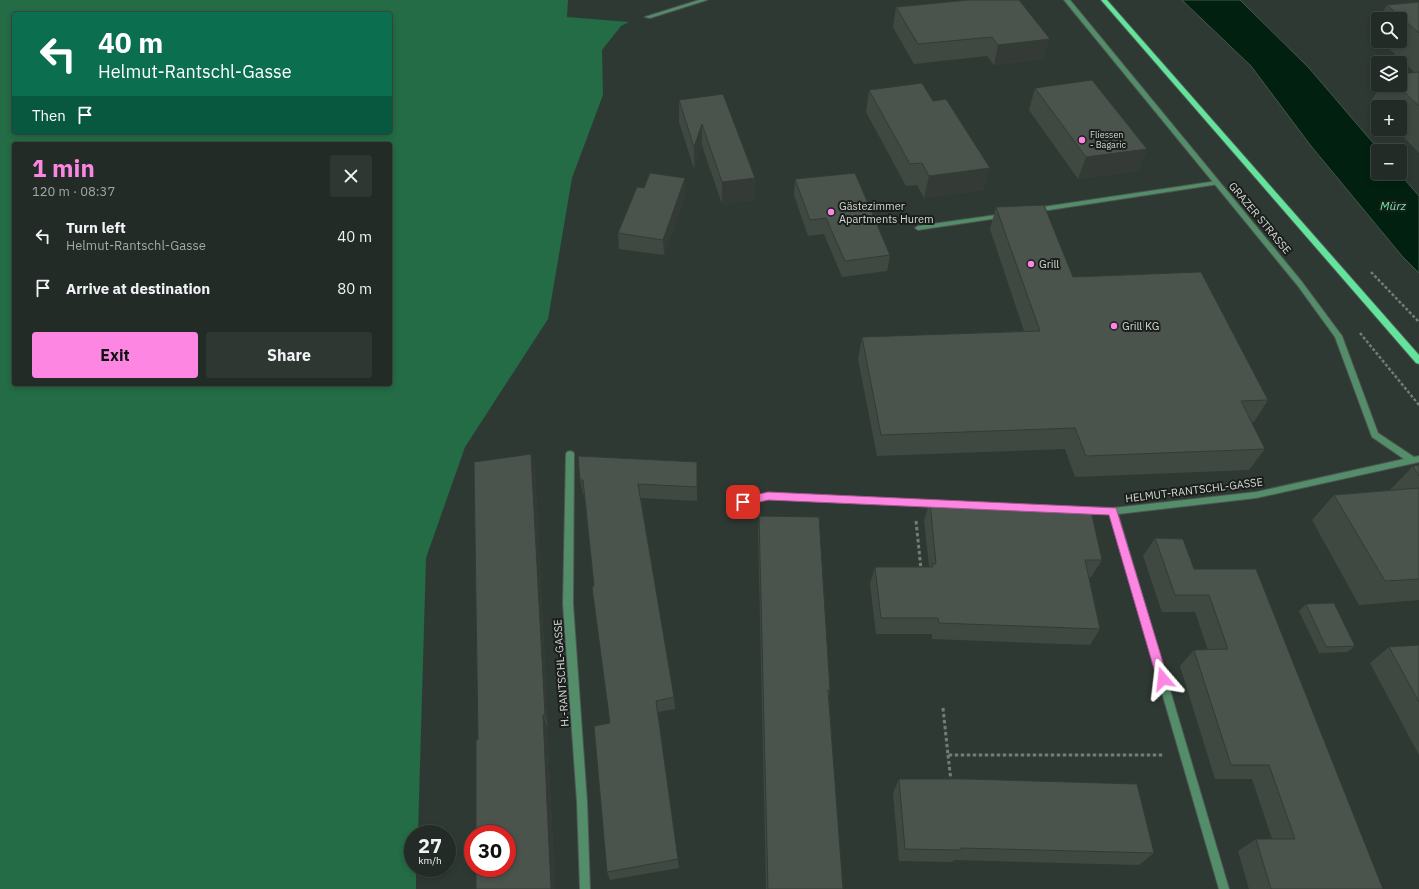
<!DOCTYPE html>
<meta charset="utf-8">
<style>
body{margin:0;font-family:"IBM Plex Sans",sans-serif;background:#2f3732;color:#f1f3f6;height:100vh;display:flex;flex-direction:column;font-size:15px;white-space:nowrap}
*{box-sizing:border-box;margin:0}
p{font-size:13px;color:#a3a7a7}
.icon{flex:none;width:22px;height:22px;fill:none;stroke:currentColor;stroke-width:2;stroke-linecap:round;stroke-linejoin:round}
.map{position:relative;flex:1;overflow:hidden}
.side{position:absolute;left:12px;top:142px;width:380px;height:244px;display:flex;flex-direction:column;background:#232b26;border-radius:4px;box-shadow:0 2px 6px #0003,0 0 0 1px #404743}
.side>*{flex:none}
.banner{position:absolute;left:12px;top:12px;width:380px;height:122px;border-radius:4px;box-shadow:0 2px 6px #0003,0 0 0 1px #404743;background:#0b6e4f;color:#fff;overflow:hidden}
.controls{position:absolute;left:1371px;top:12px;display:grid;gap:8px}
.controls a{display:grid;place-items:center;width:36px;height:36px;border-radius:4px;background:#232b26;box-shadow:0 2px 6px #0003,0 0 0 1px #404743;font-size:20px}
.speed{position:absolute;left:404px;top:825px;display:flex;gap:8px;font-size:20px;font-weight:700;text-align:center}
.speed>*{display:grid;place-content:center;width:52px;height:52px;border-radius:50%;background:#232b26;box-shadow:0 2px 6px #0003,0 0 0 1px #404743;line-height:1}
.speed small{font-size:10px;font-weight:400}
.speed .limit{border:6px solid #d22;background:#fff;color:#111}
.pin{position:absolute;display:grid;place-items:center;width:34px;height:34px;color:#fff;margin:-17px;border-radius:8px;box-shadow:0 2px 6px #0006}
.me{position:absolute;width:44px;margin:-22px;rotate:343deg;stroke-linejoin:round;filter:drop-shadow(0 0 3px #0008)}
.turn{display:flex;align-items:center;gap:14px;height:84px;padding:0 20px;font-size:18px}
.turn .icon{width:52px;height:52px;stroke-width:2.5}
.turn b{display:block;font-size:28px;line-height:34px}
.then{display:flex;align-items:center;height:38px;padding:0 20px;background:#0003;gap:8px;font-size:15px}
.round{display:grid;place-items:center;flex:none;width:42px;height:42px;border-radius:4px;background:#2f3732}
.summary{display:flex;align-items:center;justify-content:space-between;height:68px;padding:0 20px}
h1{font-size:24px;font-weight:800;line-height:30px;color:#fd86e2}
.cta{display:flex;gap:8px;margin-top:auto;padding:8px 20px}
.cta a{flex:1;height:46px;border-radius:4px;background:#fd86e2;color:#111;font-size:16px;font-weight:800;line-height:46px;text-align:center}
.cta a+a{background:#2f3732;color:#f1f3f6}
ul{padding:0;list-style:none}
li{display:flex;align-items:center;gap:12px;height:52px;padding:0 20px}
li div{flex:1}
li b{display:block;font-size:15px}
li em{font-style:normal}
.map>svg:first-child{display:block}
.forest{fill:#236c45;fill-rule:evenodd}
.water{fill:#022010;stroke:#41584b}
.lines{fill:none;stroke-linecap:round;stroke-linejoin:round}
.service-casing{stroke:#4d5650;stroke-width:2}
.pedestrian-casing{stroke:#4d5650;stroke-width:2}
.minor-casing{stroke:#4d5650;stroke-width:2}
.primary-casing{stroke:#4d5650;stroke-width:2}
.path-far1{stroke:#747c77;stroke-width:2.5;stroke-dasharray:3 2;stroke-linecap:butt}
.path{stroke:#747c77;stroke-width:3;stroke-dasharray:3.5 2.5;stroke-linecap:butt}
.service{fill:#548d6a;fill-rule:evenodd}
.pedestrian{fill:#548d6a;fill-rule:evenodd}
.minor{fill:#548d6a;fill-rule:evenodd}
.primary{fill:#63e39c;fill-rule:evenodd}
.wall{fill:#404842}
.shaded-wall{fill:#343b36}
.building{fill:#4a544d;stroke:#343b36}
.route{fill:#fd86e2;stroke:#a45793}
.poi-dot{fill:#fd86e2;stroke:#1b1f1c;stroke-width:1.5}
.labels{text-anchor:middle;stroke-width:4;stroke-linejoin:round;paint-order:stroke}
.far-poi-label{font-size:9px;fill:#d3d9d5;stroke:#1b1f1c;text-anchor:start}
.poi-label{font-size:11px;fill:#d3d9d5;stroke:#1b1f1c;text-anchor:start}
.street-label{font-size:11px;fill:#d3d9d5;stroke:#1b1f1c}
.water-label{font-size:12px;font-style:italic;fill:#6de9a3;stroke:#1b1f1c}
</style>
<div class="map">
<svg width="1419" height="889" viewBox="0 0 1419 889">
<rect width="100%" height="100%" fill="#2f3933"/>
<path class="forest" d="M0,0H568L567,17L629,22L621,26L602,50L603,95L572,178L548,319L465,447L426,558L418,834H413V868H416V889H0ZM14,14H390V132H14ZM14,144H390V384H14Z"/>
<polygon class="water" points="1182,0 1240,0 1309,68 1380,151 1378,151 1378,173 1399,173 1419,196 1419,273 1402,256 1311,146 1251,66"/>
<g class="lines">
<defs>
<g id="service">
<polygon points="1217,181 1220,183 1219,184 1036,212 1033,210 1036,208"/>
<polygon points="1003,214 1006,216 1005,217 918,230 915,228 918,226"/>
</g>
<polygon id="pedestrian" points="570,451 573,452 574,454 573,604 587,802 590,889 580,889 577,802 563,604 566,454 567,452"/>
<g id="minor">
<polygon points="699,0 707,0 650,18 645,17"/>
<polygon points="1064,0 1070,0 1302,282 1342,336 1378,433 1414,457 1419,456 1419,462 1256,498 1118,514 1229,889 1219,889 1110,514 1030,511 1027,510 1026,508 1027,506 1030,505 1113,508 1256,492 1404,459 1372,437 1335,337 1298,286"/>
<polygon points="768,493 939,501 942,502 943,504 942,506 939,507 768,499 731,508 728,507 727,505 728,503 731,502"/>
</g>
<polygon id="primary" points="1101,0 1107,0 1419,355 1419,364 1416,363"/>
</defs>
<use href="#service" class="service-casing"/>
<use href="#pedestrian" class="pedestrian-casing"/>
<use href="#minor" class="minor-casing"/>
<use href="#primary" class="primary-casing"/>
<g class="path-far1">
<polyline points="1371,272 1419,322"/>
<polyline points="1360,333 1419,405"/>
</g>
<g class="path">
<polyline points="916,521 921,569"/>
<polyline points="943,708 948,755 1163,755"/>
<polyline points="948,755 951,781"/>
</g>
<use href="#service" class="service"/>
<use href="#pedestrian" class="pedestrian"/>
<use href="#minor" class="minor"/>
<use href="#primary" class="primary"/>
</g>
<g class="wall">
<polygon points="960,0 1019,0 1044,59 994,65 987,56 914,64 893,27 896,7 961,1"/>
<polygon points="1419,2 1419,153 1396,129 1400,129 1400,107 1378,107 1378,111 1370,103 1381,85 1400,85 1415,73 1381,41 1400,41 1400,19 1379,19 1387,5"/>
<polygon points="1378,20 1378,38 1371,32"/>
<polygon points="1035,88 1147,149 1138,171 1078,179 1029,110"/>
<polygon points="869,90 984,190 924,198 917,185 906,186 866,112"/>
<polygon points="679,100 755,178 754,200 722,204 702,146 694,169 679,122"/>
<polygon points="685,178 685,194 664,255 619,249 618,233 644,188"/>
<polygon points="795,179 890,255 887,271 842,277 824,234 808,236 794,195"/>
<polygon points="996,207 1073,277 1268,400 1254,422 1251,422 1265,449 1249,470 1075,477 1065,449 877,456 858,359 862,337 1024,331 990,229"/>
<polygon points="697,462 697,501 641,498 674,697 675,709 658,712 679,868 610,880 607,872 610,723 584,495 583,494 580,480"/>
<polygon points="1419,465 1419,600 1359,605 1312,520 1334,495 1390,490 1413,466"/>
<polygon points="535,469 548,726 547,726 555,889 476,889 478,740"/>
<polygon points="930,502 1102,560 1091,577 1089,577 1100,629 1090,645 932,639 932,634 876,634 870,584 875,567 929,567 924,520"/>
<polygon points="759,516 830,690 829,697 843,889 766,889 758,530"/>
<polygon points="1155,538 1194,569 1383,889 1249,889 1238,851 1256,839 1272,839 1252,779 1215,779 1180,666 1194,650 1208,650 1195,612 1162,612 1143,556"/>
<polygon points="1306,604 1355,646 1347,652 1319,653 1299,611"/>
<polygon points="1419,645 1419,755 1370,663 1389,647"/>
<polygon points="899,779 1154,853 1139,865 954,860 952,862 899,861 893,793"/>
</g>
<g class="shaded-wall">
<polygon points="1050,39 1044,59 994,65 998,45"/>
<polygon points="702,124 702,146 694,169 694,147"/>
<polygon points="1147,149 1138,171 1078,179 1086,157"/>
<polygon points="990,168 984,190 924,198 929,176"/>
<polygon points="685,178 685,194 664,255 663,240"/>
<polygon points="755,178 754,200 722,204 722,182"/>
<polygon points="531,454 535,469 548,726 545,715"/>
<polygon points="543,715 547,726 555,889 551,889"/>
</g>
<g class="building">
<polygon points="969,0 1019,0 1050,39 998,45 992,37 918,44 896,7"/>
<polygon points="1419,2 1419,33 1387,5"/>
<polygon points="1419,72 1419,106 1397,85 1400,85 1400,74"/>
<polygon points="1092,80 1147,149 1086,157 1035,88"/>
<polygon points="922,83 933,101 946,99 990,168 929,176 922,163 910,164 869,90"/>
<polygon points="723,94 755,178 722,182 702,124 694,147 679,100"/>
<polygon points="650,173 685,178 663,240 618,233 637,187 644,188"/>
<polygon points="855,173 890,255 845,261 826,218 810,220 795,179"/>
<polygon points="1044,205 1073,277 1201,272 1268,400 1241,401 1265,449 1086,456 1075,428 881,435 862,337 1040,331 996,207"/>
<polygon points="531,454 545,715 543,715 551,889 476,889 476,868 507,868 507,834 476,834 476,740 478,740 474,462"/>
<polygon points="578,456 697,462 697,487 638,484 674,697 656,701 678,859 607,872 594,726 610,723 592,587 594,586 583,480 580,480"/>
<polygon points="1419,465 1419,476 1413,466"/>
<polygon points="1419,488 1419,579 1385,581 1334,495"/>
<polygon points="930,502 1091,511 1102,560 1085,560 1100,629 939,623 938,618 881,618 875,567 933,567 932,564 936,564"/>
<polygon points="759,516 819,517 830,690 828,690 843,889 768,889"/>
<polygon points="1155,538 1183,539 1194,569 1256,569 1383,889 1271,889 1256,839 1295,839 1269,765 1231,765 1194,650 1228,649 1209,595 1175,595"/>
<polygon points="1334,603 1355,646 1326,647 1306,604"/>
<polygon points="1419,645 1419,702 1389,647"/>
<polygon points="899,779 965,779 1137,784 1154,853 961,848 961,850 905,849"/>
</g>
<polygon class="route" points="768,492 1116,508 1168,679 1167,683 1163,684 1159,683 1157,679 1109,515 768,500 743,506 740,504 738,502 740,499 743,498"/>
<g class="poi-dot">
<circle cx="1082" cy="140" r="4"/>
<circle cx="831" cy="212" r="4"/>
<circle cx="1031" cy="264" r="4"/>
<circle cx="1114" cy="326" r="4"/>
</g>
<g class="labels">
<g class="far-poi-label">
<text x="1090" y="138">Fliessen<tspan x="1090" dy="10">- Bagaric</tspan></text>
</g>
<g class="poi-label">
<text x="839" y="210">Gästezimmer<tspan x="839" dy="13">Apartments Hurem</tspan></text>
<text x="1039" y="268">Grill</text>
<text x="1122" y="330">Grill KG</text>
</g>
<g class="street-label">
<text transform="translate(1260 218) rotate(50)" y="4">GRAZER STRASSE</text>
<text transform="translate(1194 490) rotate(-7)" y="4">HELMUT-RANTSCHL-GASSE</text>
<text transform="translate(561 673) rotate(-94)" y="4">H.-RANTSCHL-GASSE</text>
</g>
<g class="water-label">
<text x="1393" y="210">Mürz</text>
</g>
</g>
</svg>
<div class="controls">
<a><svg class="icon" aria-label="search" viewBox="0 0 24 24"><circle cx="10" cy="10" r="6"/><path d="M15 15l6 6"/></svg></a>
<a><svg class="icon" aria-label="layers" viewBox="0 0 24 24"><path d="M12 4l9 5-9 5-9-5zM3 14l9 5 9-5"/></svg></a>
<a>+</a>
<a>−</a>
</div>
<div class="speed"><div>27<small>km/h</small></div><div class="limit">30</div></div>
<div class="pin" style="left:743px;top:502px;background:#d93025"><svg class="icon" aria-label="arrive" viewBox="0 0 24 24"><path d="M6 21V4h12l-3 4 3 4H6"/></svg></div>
<svg class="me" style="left:1163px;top:679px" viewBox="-20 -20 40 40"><path d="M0-17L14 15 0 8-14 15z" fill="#fd86e2" stroke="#fff" stroke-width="4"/></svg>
<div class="banner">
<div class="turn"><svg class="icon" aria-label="left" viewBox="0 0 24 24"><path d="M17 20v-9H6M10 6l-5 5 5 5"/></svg><div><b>40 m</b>Helmut-Rantschl-Gasse</div></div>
<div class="then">Then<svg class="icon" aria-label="arrive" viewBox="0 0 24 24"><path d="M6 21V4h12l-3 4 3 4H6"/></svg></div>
</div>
<section class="side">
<div class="summary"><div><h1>1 min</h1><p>120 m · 08:37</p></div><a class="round"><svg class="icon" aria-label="close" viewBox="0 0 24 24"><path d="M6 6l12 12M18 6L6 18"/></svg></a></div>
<ul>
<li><svg class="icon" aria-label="left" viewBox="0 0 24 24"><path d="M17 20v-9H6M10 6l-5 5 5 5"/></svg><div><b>Turn left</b><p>Helmut-Rantschl-Gasse</p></div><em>40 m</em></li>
<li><svg class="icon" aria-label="arrive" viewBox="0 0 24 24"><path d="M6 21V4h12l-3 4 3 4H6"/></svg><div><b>Arrive at destination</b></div><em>80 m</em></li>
</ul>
<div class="cta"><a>Exit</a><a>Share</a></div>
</section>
</div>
